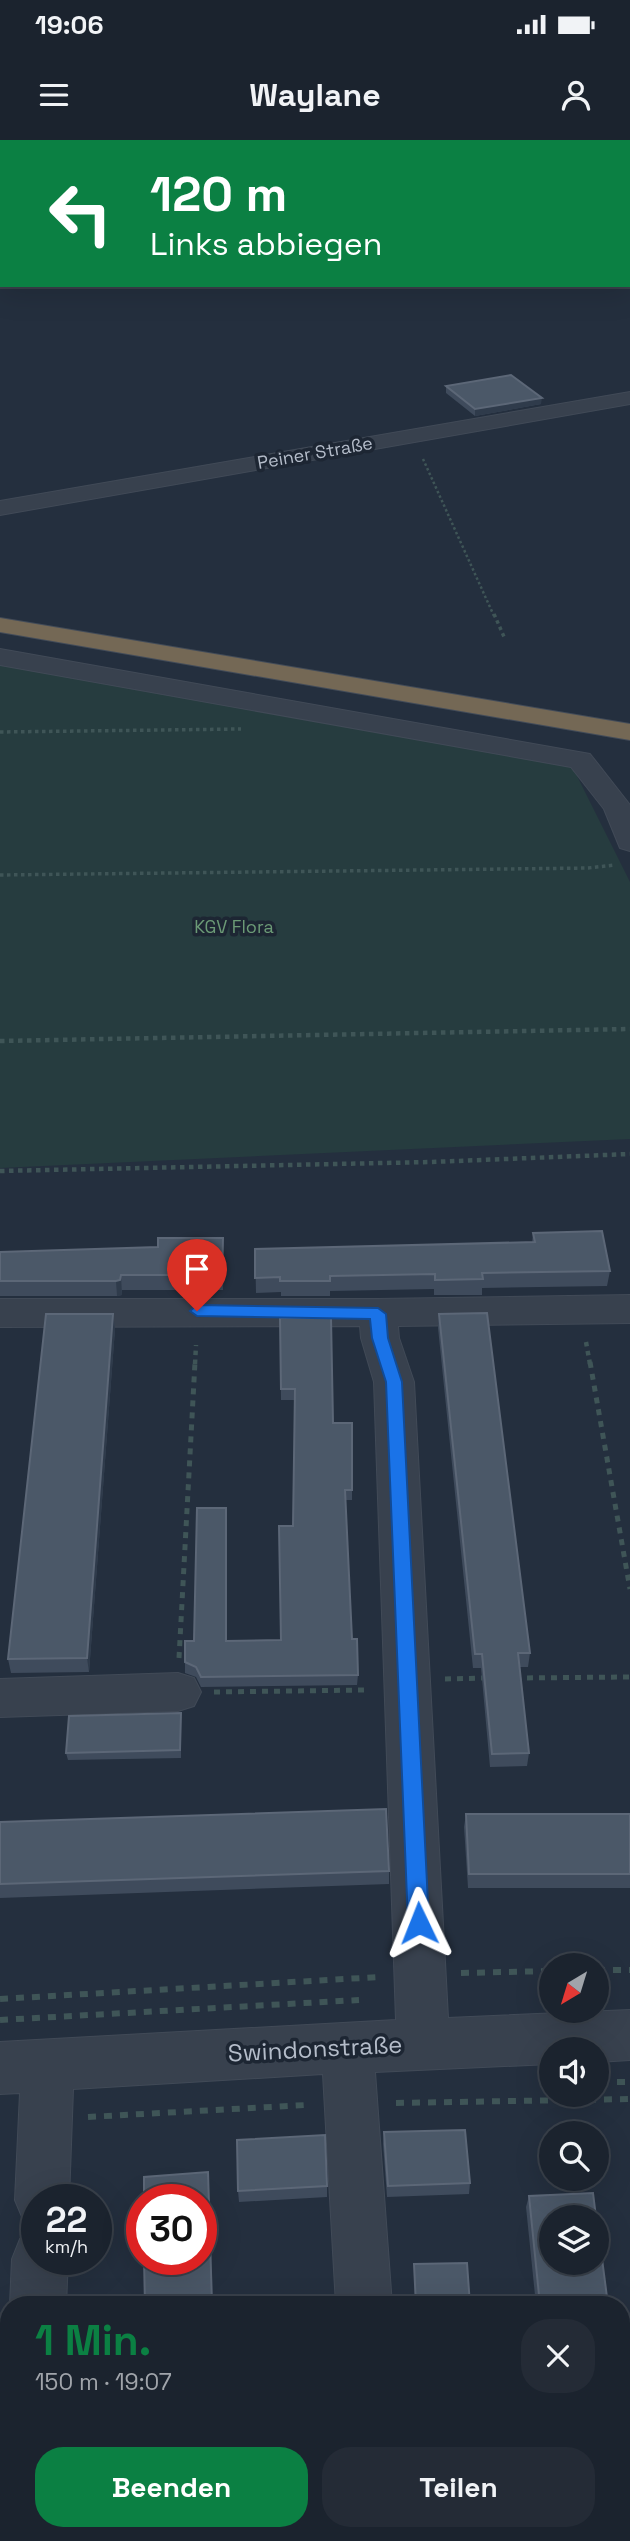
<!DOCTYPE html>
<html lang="de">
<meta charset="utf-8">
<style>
body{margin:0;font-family:"Space Grotesk",sans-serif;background:#242b36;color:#f1f3f6;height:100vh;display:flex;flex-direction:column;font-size:26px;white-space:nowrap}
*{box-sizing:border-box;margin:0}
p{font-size:23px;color:#a0a4aa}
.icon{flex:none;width:38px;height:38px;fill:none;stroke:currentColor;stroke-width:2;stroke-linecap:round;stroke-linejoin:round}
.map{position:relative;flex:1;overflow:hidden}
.drawer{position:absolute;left:0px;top:2156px;width:630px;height:245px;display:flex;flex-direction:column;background:#1b232e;border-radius:28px 28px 0 0;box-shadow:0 7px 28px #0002,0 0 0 2px #39404a}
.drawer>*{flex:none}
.banner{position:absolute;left:0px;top:0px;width:630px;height:147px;box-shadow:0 7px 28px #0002,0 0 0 2px #39404a;background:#0b8043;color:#fff;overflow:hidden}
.needle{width:46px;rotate:218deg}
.controls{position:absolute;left:539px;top:1813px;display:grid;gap:14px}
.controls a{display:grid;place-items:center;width:70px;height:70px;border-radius:50%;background:#1b232e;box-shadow:0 7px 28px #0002,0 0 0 2px #39404a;font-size:35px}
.speed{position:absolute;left:21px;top:2044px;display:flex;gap:14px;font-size:35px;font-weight:700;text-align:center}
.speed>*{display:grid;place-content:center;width:91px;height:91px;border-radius:50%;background:#1b232e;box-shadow:0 7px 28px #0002,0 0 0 2px #39404a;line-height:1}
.speed small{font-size:18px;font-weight:400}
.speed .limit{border:10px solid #d22;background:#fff;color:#111}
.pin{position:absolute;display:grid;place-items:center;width:60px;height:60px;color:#fff;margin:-72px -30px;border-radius:50% 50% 50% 0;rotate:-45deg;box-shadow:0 0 7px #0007}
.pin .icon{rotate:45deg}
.me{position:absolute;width:77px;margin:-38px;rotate:358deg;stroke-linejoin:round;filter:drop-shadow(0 0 5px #0008)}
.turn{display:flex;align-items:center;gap:24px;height:147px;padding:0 35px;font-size:32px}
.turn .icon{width:91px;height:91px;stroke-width:2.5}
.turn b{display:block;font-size:49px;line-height:60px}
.round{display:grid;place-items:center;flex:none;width:74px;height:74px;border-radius:28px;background:#242b36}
.summary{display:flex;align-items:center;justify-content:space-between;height:119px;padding:0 35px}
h1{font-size:42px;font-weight:600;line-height:52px;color:#0b8043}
.button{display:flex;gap:14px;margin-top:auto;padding:14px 35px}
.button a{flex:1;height:80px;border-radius:28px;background:#0b8043;color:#fff;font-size:28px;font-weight:600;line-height:80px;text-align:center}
.button a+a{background:#242b36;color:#f1f3f6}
.status{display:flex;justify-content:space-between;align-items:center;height:49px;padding:0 35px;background:#1b232e;direction:ltr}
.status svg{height:19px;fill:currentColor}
header{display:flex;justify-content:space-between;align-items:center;height:91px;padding:0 35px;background:#1b232e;font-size:32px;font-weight:600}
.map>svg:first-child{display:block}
.green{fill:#263c3f}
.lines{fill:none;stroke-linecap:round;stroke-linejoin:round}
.minor-casing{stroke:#414a57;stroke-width:2}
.highway-casing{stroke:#434c59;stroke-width:2}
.path-far4{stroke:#3f5557;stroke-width:2.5;stroke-dasharray:2.5 2.5;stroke-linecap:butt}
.path-far3{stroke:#3f5557;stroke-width:3.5;stroke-dasharray:3.5 3.5;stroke-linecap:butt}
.path-far2{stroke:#3f5557;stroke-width:4.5;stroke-dasharray:4.5 4.5;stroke-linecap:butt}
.path-far1{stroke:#3f5557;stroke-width:5;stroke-dasharray:6 6;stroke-linecap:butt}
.path{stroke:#3f5557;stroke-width:6;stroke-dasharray:8 8;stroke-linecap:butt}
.minor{fill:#38414e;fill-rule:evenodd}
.highway{fill:#746855;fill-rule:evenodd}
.wall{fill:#3f4b5c}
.shaded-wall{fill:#2f3b4b}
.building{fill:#4b5868;stroke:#5c6777;stroke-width:2}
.route{fill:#1a73e8;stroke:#114b97;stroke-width:2}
.labels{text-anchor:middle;stroke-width:7;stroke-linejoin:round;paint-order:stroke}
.far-street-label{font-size:18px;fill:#b4bcc9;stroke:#1d2633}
.far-park-label{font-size:18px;fill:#6b9a76;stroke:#1d2633}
.near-street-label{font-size:24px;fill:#b4bcc9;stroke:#1d2633}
</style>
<div class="status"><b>19:06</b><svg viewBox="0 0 49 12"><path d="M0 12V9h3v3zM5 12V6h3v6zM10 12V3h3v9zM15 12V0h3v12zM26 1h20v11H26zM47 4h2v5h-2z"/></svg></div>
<header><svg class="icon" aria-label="menu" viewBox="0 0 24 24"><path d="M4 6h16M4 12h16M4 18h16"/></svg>Waylane<svg class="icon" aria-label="person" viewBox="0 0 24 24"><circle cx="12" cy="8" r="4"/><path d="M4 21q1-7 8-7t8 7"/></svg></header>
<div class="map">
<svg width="630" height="2401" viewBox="0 0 630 2401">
<rect width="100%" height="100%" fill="#242f3e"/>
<polygon class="green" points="0,510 564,610 630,742 630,999 0,1028"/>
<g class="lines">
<defs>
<g id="minor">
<rect x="0" y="29" width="2" height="10"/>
<polygon points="630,252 630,264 0,375 0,361"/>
<polygon points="0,509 590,614 630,665 630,711 620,708 604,669 571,627 0,525"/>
<polygon points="630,1155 630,1183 398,1186 399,1198 414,1242 448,1878 630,1870 630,1920 597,1922 597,1909 551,1909 551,1924 375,1932 392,2165 336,2165 323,1934 73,1949 69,2060 37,2060 37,2085 23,2079 15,2060 20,1953 0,1954 0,1902 396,1880 374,1242 361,1198 360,1186 0,1187 0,1159 378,1159"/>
<polygon points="178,1533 194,1538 201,1552 194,1566 178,1571 0,1577 0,1539"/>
<polygon points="37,2092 37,2119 68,2119 66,2165 10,2165 12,2119 20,2099"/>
<polygon points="9,2370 9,2392 60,2392 59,2401 0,2401 0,2388"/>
</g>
<polygon id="highway" points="0,478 630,584 630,600 0,492"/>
</defs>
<use href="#minor" class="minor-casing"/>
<use href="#highway" class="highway-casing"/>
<polyline class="path-far4" points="423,319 494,476"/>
<g class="path-far3">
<polyline points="494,474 505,499"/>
<polyline points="0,592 241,589"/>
<polyline points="0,735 588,728 615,725"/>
</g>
<g class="path-far2">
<polyline points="0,901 630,889"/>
<polyline points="0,1031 431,1022 630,1014"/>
<polyline points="586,1202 590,1224"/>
<polyline points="195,1224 196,1205"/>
</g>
<g class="path-far1">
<polyline points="590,1222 630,1449"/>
<polyline points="179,1518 195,1222"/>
<polyline points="515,1538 630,1537"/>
<polyline points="445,1539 486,1538"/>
<polyline points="214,1552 367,1550"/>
</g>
<g class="path">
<polyline points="597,1830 630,1830"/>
<polyline points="461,1833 551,1831"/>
<polyline points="0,1859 379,1837"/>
<polyline points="0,1880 359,1860"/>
<polyline points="617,1942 630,1942"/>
<polyline points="396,1963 630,1959"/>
<polyline points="88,1977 306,1965"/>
<polyline points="379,2392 380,2401"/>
</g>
<use href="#minor" class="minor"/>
<use href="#highway" class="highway"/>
</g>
<g class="wall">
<polygon points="446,246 541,264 475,276 446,253"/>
<polygon points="533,1093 610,1131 607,1146 482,1148 482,1155 434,1155 434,1149 330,1151 330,1156 281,1156 281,1152 256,1153 255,1109 532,1103"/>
<polygon points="223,1098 224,1113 223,1150 122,1150 122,1155 117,1156 0,1156 0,1112 158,1107"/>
<polygon points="113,1174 115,1189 89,1532 11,1533 8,1519"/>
<polygon points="439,1174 530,1513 528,1527 520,1527 529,1613 527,1626 490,1627 481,1528 473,1528 438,1188"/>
<polygon points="280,1178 333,1283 352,1283 352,1360 345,1360 352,1499 358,1535 357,1545 201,1547 196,1537 185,1533 185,1522 194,1501 227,1379 226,1501 281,1500 293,1386 295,1260 281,1260"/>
<polygon points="181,1573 181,1618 68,1620 66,1613"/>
<polygon points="466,1674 630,1674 630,1748 468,1748 464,1687"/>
<polygon points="0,1682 389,1731 389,1744 0,1758"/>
<polygon points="384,1992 470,2043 469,2054 387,2057 383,2004"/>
<polygon points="327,2046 327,2057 239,2062 238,2051"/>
<polygon points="529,2056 608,2165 536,2165 526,2067"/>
<polygon points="414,2124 470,2165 415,2165"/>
<polygon points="621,2273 627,2321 625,2326 630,2401 568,2401 566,2392 621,2392"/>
</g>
<g class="shaded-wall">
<polygon points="542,258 541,264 475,276 475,269"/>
<polygon points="223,1098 224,1113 223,1150 222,1135"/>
<polygon points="121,1135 122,1155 117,1156 116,1141"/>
<polygon points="113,1174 115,1189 89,1532 87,1518"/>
<polygon points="208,2032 209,2044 213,2165 212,2165"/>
</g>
<g class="building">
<polygon points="331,0 630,0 630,96 628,97 628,2 327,2"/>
<polygon points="630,109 630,130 628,130 628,110"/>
<polygon points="511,235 542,258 475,269 446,246"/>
<polygon points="602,1091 610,1131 482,1133 483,1139 435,1140 435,1134 330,1136 330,1141 280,1141 280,1137 255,1138 255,1109 535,1102 533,1093"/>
<polygon points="158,1098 223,1098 222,1135 121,1135 120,1140 116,1141 0,1141 0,1112 158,1107"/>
<polygon points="487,1173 530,1513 518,1513 529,1613 492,1614 482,1514 475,1514 439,1174"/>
<polygon points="46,1174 113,1174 87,1518 8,1519"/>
<polygon points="280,1178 331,1178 333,1283 352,1283 352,1350 345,1350 352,1499 357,1499 358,1535 201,1537 196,1527 185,1522 185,1501 194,1501 197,1368 226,1368 226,1501 281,1500 279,1386 293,1386 295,1249 281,1249"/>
<polygon points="181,1573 180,1610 66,1613 69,1576"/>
<polygon points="386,1669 389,1731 0,1744 0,1682"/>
<polygon points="466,1674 630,1674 630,1734 469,1734"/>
<polygon points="465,1990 470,2043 388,2046 384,1992"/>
<polygon points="325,1995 327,2046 238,2051 237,2000"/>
<polygon points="208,2032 212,2165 145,2165 144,2119 201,2119 201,2060 144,2060 144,2037"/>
<polygon points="593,2053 596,2077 551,2077 551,2123 597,2123 597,2080 608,2165 540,2165 529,2056"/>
<polygon points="467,2123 470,2165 416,2165 414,2124"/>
<polygon points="621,2273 627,2321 624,2321 630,2359 630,2401 572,2401 571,2392 621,2392"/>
<rect x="146" y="2392" width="72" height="9"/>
</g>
<polygon class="route" points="197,1165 378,1168 386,1174 388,1198 402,1242 429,1783 426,1789 419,1792 411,1789 408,1783 386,1242 372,1198 370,1179 197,1176 190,1171"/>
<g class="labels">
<g class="far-street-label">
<text transform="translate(315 313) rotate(-10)" y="6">Peiner Straße</text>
</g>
<g class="far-park-label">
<text x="234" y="793">KGV Flora</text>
</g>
<g class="near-street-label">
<text transform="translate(315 1909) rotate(-3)" y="8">Swindonstraße</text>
</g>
</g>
</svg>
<div class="controls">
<a><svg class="needle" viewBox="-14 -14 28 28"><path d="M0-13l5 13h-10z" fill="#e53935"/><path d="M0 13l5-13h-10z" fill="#a0a4aa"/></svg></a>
<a><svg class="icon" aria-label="sound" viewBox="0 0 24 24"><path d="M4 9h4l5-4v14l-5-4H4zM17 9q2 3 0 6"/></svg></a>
<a><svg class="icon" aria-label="search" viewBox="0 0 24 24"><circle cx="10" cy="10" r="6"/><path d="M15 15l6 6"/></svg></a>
<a><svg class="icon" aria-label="layers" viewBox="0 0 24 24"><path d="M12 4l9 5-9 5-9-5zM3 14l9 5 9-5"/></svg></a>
</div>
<div class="speed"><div>22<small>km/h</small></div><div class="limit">30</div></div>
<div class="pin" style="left:197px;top:1171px;background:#d93025"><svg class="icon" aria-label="arrive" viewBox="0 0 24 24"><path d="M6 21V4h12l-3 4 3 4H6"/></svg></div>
<svg class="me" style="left:419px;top:1783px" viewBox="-20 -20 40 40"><path d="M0-17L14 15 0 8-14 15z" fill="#1a73e8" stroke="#fff" stroke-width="4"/></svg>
<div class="banner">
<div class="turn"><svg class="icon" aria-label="left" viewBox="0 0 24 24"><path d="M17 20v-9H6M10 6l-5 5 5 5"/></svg><div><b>120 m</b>Links abbiegen</div></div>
</div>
<section class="drawer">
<div class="summary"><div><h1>1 Min.</h1><p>150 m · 19:07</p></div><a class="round"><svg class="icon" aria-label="close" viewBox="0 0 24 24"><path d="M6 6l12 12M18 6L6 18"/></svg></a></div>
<div class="button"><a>Beenden</a><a>Teilen</a></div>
</section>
</div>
